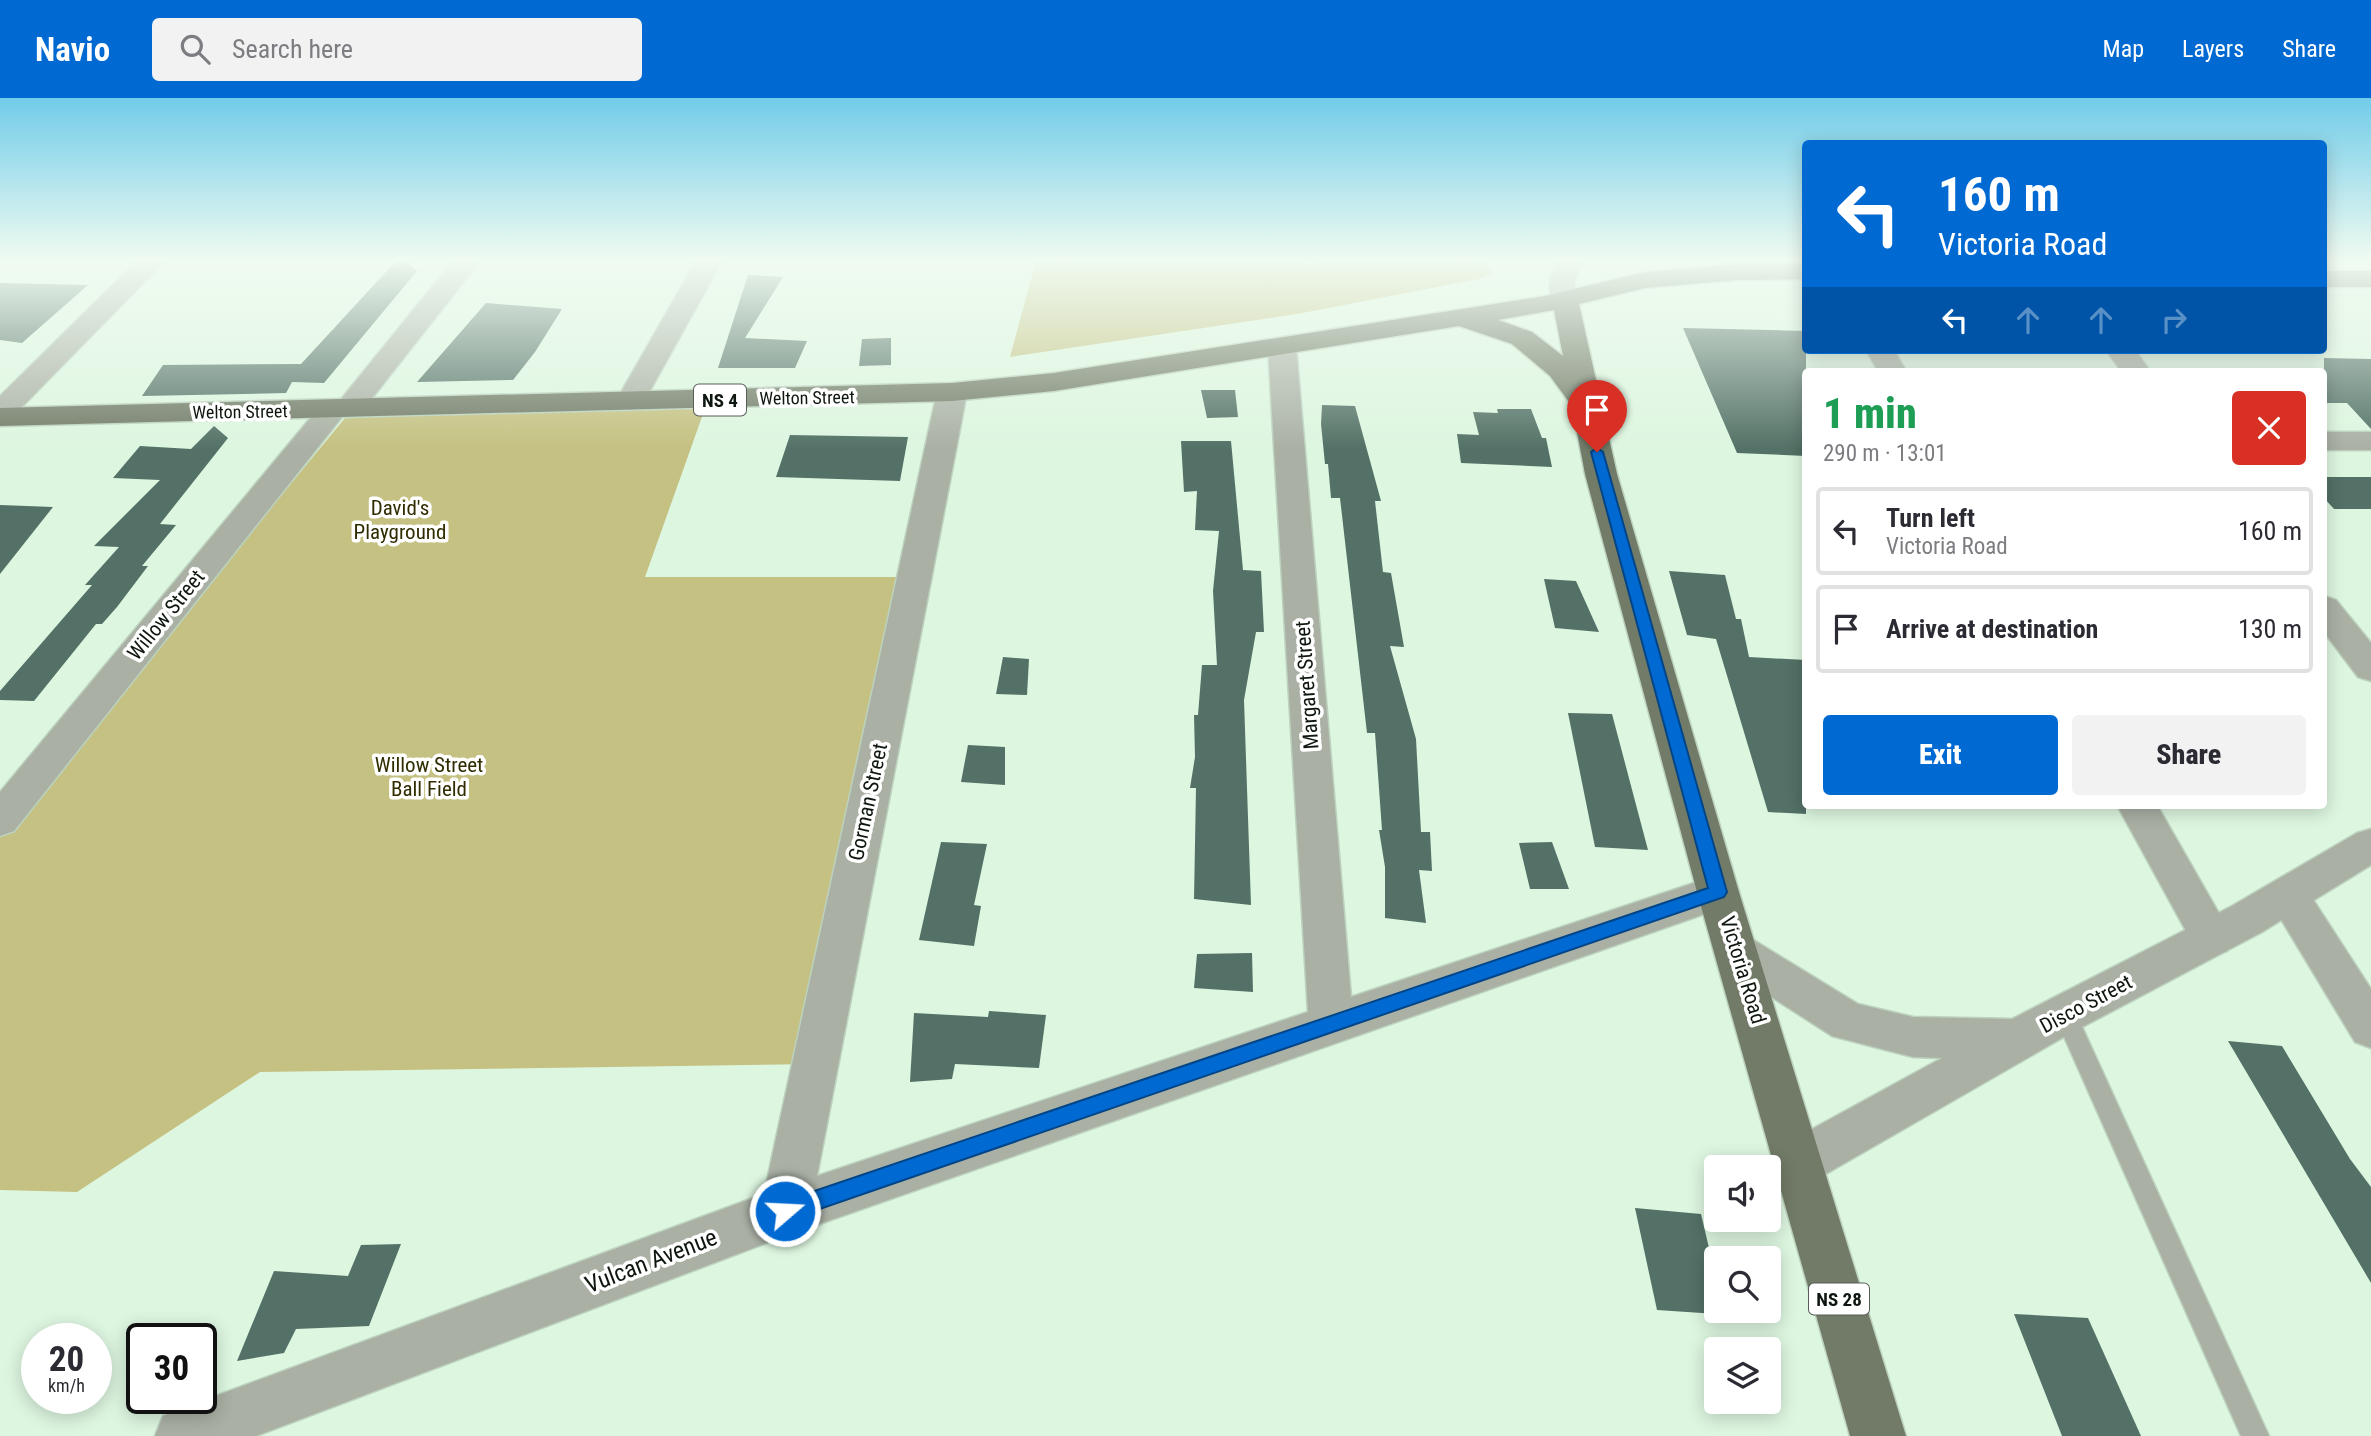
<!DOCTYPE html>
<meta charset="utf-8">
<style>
body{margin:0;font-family:"Roboto Condensed",sans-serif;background:#f2f2f3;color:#2b2b33;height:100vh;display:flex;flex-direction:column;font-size:26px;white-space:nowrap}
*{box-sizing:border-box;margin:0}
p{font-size:23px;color:#7c7c81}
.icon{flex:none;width:38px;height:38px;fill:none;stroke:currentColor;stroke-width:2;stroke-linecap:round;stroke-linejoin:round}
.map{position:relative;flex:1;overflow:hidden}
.sheet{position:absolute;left:1802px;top:270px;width:525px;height:441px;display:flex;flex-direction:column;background:#fff;border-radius:7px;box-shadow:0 4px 18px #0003}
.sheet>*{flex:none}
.banner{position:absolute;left:1802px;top:42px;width:525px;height:214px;border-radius:7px;box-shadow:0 4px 18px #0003;background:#006ad2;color:#fff;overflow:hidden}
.buttons{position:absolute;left:1704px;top:1057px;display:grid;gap:14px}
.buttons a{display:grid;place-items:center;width:77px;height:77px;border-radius:7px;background:#fff;box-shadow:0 4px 18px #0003;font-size:35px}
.speed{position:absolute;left:21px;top:1225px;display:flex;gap:14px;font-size:35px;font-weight:700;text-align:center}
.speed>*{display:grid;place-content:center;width:91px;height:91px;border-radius:50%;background:#fff;box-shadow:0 4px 18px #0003;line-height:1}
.speed small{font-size:18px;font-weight:400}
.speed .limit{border:4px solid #111;border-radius:10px;background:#fff;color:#111}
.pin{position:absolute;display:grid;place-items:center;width:60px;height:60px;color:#fff;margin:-72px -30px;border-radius:50% 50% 50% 0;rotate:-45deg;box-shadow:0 0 7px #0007}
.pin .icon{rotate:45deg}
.me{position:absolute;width:77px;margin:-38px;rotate:71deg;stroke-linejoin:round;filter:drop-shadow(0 0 5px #0008)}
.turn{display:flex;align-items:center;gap:24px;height:147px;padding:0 21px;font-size:32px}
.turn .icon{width:91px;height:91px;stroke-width:2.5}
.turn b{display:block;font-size:49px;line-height:60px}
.lanes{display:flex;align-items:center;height:66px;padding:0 21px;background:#0003;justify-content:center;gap:35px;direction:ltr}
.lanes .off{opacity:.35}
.round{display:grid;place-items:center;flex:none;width:74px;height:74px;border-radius:7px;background:#f2f2f3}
.summary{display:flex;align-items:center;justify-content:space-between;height:119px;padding:0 21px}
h1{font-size:42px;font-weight:800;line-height:52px;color:#1e9e55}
.primary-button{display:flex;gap:14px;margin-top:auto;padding:14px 21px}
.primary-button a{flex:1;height:80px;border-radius:7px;background:#006ad2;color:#fff;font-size:28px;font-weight:800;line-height:80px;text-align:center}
.primary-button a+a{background:#f2f2f3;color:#2b2b33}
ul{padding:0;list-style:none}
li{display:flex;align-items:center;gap:21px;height:88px;margin:0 14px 10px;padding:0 7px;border:4px solid #e1e1e2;border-radius:7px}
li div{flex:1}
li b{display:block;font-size:26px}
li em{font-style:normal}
header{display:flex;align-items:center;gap:42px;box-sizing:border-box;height:98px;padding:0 35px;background:#006ad2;color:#fff}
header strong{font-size:33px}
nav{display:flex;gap:38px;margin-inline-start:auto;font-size:24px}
.search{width:490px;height:63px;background:#f2f2f3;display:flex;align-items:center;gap:18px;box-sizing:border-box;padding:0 24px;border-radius:7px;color:#7c7c81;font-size:26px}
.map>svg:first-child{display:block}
.green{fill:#c5c182}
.building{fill:#537166}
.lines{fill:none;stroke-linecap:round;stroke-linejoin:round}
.service-casing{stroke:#bcd2bf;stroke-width:3}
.minor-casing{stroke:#bcd2bf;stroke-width:3}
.tertiary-casing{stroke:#bcd2bf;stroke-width:3}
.primary-casing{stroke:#bcd2bf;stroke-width:3}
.service{fill:#aab0a4;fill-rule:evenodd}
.minor{fill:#aab0a4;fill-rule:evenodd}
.tertiary{fill:#aab0a4;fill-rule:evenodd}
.primary{fill:#727b67;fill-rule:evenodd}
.route{fill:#006ad2;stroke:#004588;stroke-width:2}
.labels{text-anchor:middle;stroke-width:7;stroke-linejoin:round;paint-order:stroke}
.far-street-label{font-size:18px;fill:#0e170f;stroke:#fff}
.shield{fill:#fff;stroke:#565d57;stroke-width:2}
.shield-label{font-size:19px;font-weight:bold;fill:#0e170f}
.park-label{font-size:21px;fill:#302c00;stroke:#fff}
.street-label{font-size:21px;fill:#0e170f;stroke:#fff}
.near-street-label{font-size:24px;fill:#0e170f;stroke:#fff}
</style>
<header>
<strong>Navio</strong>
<div class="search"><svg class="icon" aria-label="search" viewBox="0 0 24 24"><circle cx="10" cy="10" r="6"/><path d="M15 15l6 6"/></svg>Search here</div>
<nav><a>Map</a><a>Layers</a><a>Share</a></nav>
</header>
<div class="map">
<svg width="2371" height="1338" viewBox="0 0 2371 1338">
<rect width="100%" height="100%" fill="#ddf6e0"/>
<g class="green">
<polygon points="1036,163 1309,166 1485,163 1493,175 1479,181 1297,216 1010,259"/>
<polygon points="708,302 645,479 914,479 815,966 260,974 77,1094 0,1092 0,739 354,309"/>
</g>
<g class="building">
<polygon points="396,163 406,163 417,173 324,285 292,284 286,295 142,298 163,267 301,266"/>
<polygon points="748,177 783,179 745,240 807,243 795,270 718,270"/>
<polygon points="0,185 88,187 22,245 0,242"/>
<polygon points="486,205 562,211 535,254 513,282 417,284"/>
<polygon points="1683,230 1806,233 1806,358 1737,355"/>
<polygon points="891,240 891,267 859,268 862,241"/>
<polygon points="2324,260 2371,261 2371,331 2347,305 2324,305"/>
<polygon points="1201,292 1235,292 1238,319 1207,320"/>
<polygon points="1322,307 1355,308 1381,403 1375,403 1383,474 1391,475 1404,549 1390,548 1416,641 1421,734 1430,734 1432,773 1419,772 1426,825 1385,820 1385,769 1379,732 1382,732 1375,635 1367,635 1340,400 1331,400 1328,366 1325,366 1321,326"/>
<polygon points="1497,311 1531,311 1542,340 1546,340 1552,369 1461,365 1457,336 1479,337 1473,314 1498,315"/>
<polygon points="214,328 228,340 160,426 176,427 142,468 148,468 117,509 102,526 96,526 34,603 0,602 0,593 92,487 85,487 119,449 94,448 160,382 113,380 140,348 191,351"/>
<polygon points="790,337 908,339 900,383 776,379"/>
<polygon points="1181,343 1231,343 1243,472 1261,473 1264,534 1256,534 1244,602 1251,807 1194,801 1196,690 1190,690 1195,659 1194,617 1198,617 1202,567 1217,567 1213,493 1219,433 1195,432 1197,393 1184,394"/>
<polygon points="2324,379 2371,379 2371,411 2334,411 2324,400"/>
<polygon points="0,407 53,409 0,476"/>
<polygon points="1669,473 1725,477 1736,521 1741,521 1749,559 1806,562 1806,716 1768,714 1716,541 1687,537"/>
<polygon points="1544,481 1576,483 1599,534 1555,530"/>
<polygon points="1003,559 1029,561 1027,597 996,596"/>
<polygon points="1568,615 1612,616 1648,752 1595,749"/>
<polygon points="968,647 1005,649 1005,687 961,684"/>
<polygon points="941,744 987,746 974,807 981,808 974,848 919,842"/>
<polygon points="1552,744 1569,791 1530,791 1519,745"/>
<polygon points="1252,855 1253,894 1194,890 1197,856"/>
<polygon points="989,913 1046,917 1039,970 955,966 952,981 910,984 914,915 988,919"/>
<polygon points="2228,943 2282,948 2350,1061 2371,1089 2371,1185"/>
<polygon points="1635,1110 1701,1116 1717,1184 1717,1216 1657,1212"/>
<polygon points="401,1146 369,1228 296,1231 284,1255 237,1263 274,1173 348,1178 361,1147"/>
<polygon points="2014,1216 2088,1220 2141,1338 2062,1338"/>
</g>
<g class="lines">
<defs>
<polygon id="service" points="2065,906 2073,909 2269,1338 2241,1338 2054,916 2057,909"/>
<g id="minor">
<polygon points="137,163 165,163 10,321 0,324 0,298"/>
<polygon points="453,163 480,163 358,318 342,319 14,733 0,738 0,694 322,306 338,305"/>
<polygon points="696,163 722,163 641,309 631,312 621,309 616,303"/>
<polygon points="1282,240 1292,242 1296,248 1351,899 1718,777 1733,782 1739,794 1733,806 785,1138 256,1338 155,1338 163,1318 183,1310 764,1096 937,294 942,288 952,285 962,288 967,294 817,1078 1308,914 1268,248 1272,242"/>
<polygon points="1866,252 1894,252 1906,273 1878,273"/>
<polygon points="2106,252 2135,252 2150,273 2121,273"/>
<rect x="2324" y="334" width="47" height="18"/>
<polygon points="2324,498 2336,502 2371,545 2371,583 2358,579 2324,534"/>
<polygon points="2117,707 2157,707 2233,840 2227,853 2212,858 2197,853"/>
<polygon points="2288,781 2303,786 2371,891 2371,950 2355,944 2267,798 2273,786"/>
</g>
<g id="tertiary">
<path d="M1557,163H1583L1574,184L1578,201L1574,207H1556C1545,191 1550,179 1557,163Z"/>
<polygon points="2371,731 2371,767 2262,834 2069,936 1817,1081 1800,1087 1783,1081 1776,1064 1783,1047 1942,960 1913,959 1832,938 1722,867 1715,854 1722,841 1737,835 1752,841 1858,906 1913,919 2012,921 2232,808 2357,735"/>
</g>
<g id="primary">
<path d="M1806,165V181L1737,182L1645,190L1579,206L1617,376L1739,794L1906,1338H1850L1697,794L1585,376L1572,308L1550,278L1512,246L1459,228L1054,293L952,303L0,328V310L952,285L1054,275L1545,198L1645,174L1737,166ZM1554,212L1563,258L1532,234L1498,222Z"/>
<rect x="2324" y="173" width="47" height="16"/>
</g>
</defs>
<use href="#service" class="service-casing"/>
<use href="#minor" class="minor-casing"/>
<use href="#tertiary" class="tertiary-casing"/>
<use href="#primary" class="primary-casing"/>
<use href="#service" class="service"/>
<use href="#minor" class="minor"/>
<use href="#tertiary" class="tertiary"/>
<use href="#primary" class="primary"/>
</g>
<linearGradient id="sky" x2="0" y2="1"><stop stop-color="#71cce9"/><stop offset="0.46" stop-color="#f0fbf1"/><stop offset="1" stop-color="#f0fbf1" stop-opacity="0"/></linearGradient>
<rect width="2371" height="351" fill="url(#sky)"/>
<polygon class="route" points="1597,350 1603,354 1727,794 1724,799 785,1123 777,1120 774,1113 777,1106 785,1103 1708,790 1591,354"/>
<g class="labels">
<g class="far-street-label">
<text transform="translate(807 300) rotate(-1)" y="6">Welton Street</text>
<text transform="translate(240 314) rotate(-1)" y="6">Welton Street</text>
</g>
<g class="shield">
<rect x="694" y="286.5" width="52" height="31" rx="5"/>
<rect x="1809" y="1185.5" width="60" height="31" rx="5"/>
</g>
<g class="shield-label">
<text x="720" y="309">NS 4</text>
<text x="1839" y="1208">NS 28</text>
</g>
<g class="park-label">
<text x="400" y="417">David's<tspan x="400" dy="24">Playground</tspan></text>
<text x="429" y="674">Willow Street<tspan x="429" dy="24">Ball Field</tspan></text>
</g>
<g class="street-label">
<text transform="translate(166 517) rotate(-51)" y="7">Willow Street</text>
<text transform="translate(1307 587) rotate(-94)" y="7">Margaret Street</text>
<text transform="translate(868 704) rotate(-78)" y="7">Gorman Street</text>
<text transform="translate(1743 872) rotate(73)" y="7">Victoria Road</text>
<text transform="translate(2086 906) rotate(-28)" y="7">Disco Street</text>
</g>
<g class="near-street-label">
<text transform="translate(651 1163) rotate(-21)" y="8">Vulcan Avenue</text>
</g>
</g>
</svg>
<div class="buttons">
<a><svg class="icon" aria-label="sound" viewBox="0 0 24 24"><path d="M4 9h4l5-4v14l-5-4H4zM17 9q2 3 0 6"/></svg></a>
<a><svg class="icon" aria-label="search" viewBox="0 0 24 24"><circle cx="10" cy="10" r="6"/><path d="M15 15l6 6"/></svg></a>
<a><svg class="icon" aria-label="layers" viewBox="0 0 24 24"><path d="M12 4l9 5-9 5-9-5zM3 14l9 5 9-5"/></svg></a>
</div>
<div class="speed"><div>20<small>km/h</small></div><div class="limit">30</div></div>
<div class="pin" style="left:1597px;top:354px;background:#d93025"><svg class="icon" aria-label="arrive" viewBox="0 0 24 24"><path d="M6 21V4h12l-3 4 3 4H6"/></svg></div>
<svg class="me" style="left:785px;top:1113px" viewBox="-20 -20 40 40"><circle r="17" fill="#006ad2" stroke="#fff" stroke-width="3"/><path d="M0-11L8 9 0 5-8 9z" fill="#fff"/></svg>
<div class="banner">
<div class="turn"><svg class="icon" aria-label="left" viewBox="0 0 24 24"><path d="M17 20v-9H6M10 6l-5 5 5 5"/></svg><div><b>160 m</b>Victoria Road</div></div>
<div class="lanes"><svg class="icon" aria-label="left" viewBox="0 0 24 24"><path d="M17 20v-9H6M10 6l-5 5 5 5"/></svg><svg class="icon off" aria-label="ahead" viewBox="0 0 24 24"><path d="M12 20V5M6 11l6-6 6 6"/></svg><svg class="icon off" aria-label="ahead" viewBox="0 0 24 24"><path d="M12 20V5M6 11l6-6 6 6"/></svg><svg class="icon off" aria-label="right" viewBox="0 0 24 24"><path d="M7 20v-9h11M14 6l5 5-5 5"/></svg></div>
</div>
<section class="sheet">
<div class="summary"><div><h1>1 min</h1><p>290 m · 13:01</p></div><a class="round" style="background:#d93025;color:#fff"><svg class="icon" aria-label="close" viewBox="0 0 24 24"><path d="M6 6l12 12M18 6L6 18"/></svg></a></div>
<ul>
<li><svg class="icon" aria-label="left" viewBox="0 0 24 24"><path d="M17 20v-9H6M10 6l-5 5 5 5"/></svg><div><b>Turn left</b><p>Victoria Road</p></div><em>160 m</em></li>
<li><svg class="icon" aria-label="arrive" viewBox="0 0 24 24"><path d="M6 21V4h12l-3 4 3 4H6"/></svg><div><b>Arrive at destination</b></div><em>130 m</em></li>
</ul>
<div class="primary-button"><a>Exit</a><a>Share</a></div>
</section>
</div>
